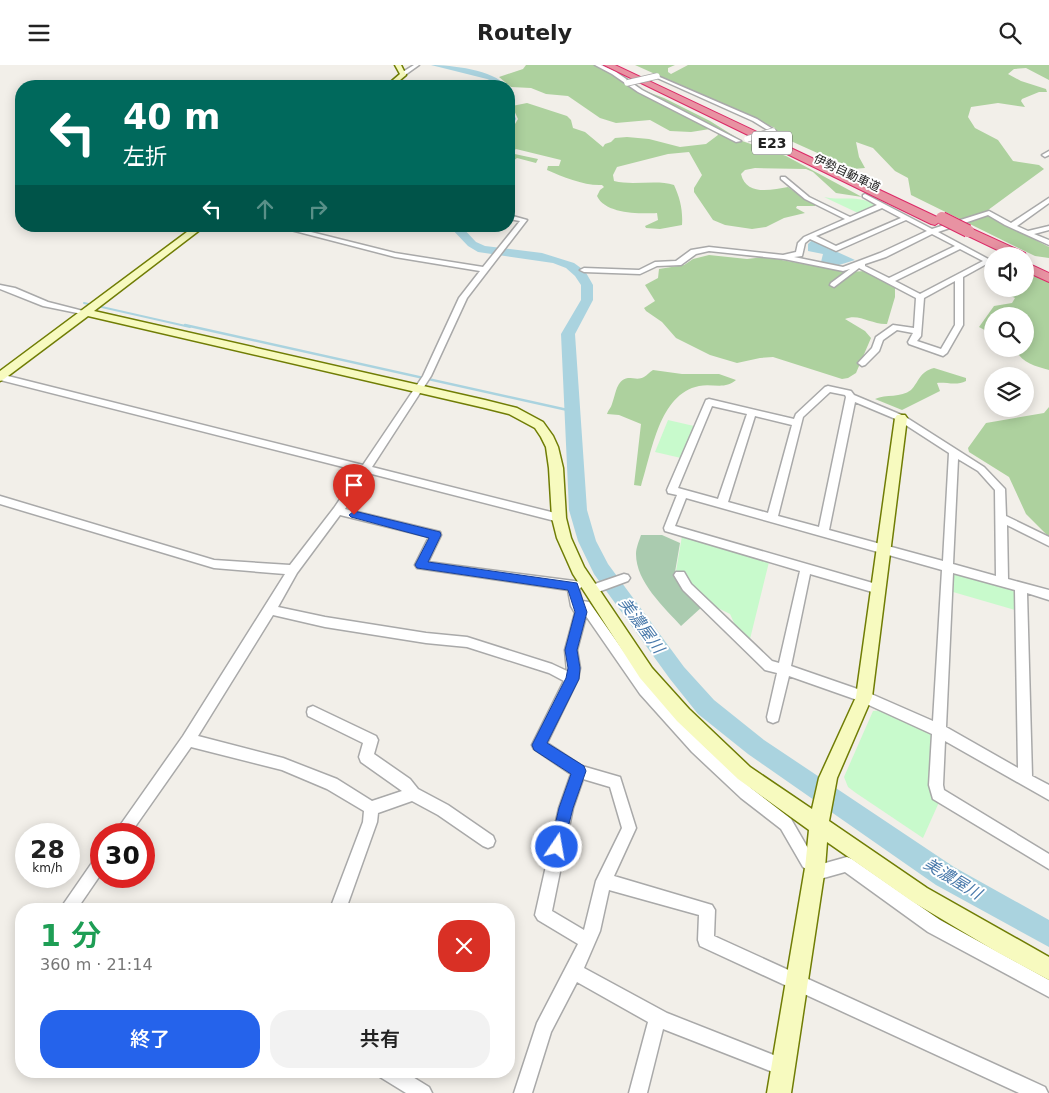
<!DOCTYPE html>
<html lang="ja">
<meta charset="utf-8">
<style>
body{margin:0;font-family:"DejaVu Sans","Noto Sans JP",sans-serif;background:#f2f2f2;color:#222;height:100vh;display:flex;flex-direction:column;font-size:19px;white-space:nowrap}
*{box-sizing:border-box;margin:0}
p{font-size:16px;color:#767676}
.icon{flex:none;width:28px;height:28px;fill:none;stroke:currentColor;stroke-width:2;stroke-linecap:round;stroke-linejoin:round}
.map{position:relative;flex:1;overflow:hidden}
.side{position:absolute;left:15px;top:838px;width:500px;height:175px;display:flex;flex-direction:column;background:#fff;border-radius:20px;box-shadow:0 2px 12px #0003}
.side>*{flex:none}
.guide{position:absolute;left:15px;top:15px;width:500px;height:152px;border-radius:20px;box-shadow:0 2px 12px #0003;background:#00695c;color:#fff;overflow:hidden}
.buttons{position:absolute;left:984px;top:182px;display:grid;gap:10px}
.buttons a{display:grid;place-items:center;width:50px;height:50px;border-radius:50%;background:#fff;box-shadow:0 2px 12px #0003;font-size:25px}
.speed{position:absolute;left:15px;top:758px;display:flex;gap:10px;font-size:25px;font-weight:700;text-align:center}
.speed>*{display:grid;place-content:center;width:65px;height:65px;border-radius:50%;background:#fff;box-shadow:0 2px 12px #0003;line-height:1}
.speed small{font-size:12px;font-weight:400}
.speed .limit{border:8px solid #d22;background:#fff;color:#111}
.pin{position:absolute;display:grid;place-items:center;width:42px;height:42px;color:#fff;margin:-51px -21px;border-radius:50% 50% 50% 0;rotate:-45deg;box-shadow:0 0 5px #0007}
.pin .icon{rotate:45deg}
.me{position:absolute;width:55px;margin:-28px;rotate:12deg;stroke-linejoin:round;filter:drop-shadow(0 0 4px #0008)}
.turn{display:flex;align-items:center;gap:18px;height:105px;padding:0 25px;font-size:22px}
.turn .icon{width:65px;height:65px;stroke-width:2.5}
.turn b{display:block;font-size:35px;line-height:42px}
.lanes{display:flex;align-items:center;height:48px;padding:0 25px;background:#0003;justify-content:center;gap:25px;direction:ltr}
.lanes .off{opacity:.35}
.round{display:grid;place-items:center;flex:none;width:52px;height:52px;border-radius:20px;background:#f2f2f2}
.overview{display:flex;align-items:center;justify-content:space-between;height:85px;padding:0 25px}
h1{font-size:30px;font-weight:600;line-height:38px;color:#1e9e55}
.primary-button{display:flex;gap:10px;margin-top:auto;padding:10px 25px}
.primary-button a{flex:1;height:58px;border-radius:20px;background:#2563eb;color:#fff;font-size:20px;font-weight:600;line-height:58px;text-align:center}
.primary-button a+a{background:#f2f2f2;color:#222}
header{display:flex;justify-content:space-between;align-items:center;height:65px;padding:0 25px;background:#fff;font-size:22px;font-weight:600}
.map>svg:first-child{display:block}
.forest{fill:#add19e}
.cemetery{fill:#aacbaf}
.park{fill:#c8facc}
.water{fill:#aad3df}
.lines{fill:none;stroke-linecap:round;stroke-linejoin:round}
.stream-far1{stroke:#aad3df;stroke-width:2}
.stream{stroke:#aad3df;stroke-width:2.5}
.river{fill:#aad3df;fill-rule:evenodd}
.street-casing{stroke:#a9a9a9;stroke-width:3}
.secondary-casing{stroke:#707d05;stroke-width:3}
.highway-casing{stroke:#dc2a67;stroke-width:2}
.street{fill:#fff;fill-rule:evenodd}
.secondary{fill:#f7fabf;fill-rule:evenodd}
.highway{fill:#e892a2;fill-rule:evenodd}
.street-bridge-casing{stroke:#a9a9a9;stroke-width:7;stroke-linecap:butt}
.highway-bridge-casing{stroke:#dc2a67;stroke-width:14;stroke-linecap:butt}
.street-bridge{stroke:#fff;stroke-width:5.5}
.highway-bridge{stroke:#e892a2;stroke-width:12}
.route{fill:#2563eb;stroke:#184099}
.labels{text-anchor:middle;stroke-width:4;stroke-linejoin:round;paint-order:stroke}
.far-street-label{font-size:12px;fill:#222;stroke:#fff}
.shield{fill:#fff;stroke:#646464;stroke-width:1}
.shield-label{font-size:14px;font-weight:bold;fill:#222}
.water-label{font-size:16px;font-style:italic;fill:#4a7aab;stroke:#fff}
</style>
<header><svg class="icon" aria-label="menu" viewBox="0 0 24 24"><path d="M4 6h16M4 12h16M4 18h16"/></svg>Routely<svg class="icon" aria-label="search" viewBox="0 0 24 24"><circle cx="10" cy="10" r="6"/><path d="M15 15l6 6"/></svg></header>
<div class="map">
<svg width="1049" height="1028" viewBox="0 0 1049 1028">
<rect width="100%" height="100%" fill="#f2efe9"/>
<g class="forest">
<path d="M526,0H603L624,18L664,33L710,56L742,76L786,91L862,132L836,128L813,107L806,104L755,103L745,105L741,109C746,131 771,125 788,122L803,133L815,139V141H797L796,143L805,148L784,153L766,162L752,164L725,160L713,155L694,127V123L702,110L689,87L668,89L617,102L613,110L614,116C634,121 656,114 674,120C680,133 683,145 682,160L660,164L646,163L645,161L658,155L657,148C640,149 605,149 597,131L600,125L604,122L602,120C585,121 563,112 547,105L548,101H559L561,95L516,84L510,88L538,94L536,98L517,93L512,97L509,96V69L518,54L512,41L527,38L567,51L571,55L573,63L585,67L603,82L605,79L611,77L615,73L627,72L649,74L680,82L706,79L718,70L717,67L710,64L691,67L670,66L650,55L616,58L600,53L568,31L546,29L531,23L511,22L499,12L523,4Z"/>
<polygon points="635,0 675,0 668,3 668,7 671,9 688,0 1049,0 1049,15 1026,3 1014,4 1008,9 1021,16 1046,24 1047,27 1039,27 1022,34 1021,36 1025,42 998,38 971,42 968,52 975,63 998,75 1013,96 1039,100 1044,104 984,148 1049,182 1049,193 1035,191 911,130 908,113 895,106 873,83 856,77 859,92 865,103 853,104 773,68 775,63"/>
<path d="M709,190L747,194L765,192L848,207L865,206L895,223V232L887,259C872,260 859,248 845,254L865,266L871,273L856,308L848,313L842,314L773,292L760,293L737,298L710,290L676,273L662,257L646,246L644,243L655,236L645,220L658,213L659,204L684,200L693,194Z"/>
<path d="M1027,206L1049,218V305C1034,301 1022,298 1015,284H1025V251H992V269L979,262L994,241L1012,238L1015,233L996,224H1025V208Z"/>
<path d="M934,303L966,313V316C957,321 946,317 937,318L940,326L902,345L875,334C886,329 901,333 911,325C919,317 919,307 934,303Z"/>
<path d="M653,305L682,309H719L736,315C725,325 712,318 699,321C659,329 652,387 641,421L634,420L641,359L619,350L607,349C608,345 611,343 612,339C616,329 616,315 628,313C634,313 639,315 644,312C648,310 649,307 653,305Z"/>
<polygon points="1049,342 1049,472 1026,449 1009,412 969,387 968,383 986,358 1044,348"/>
</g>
<path class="cemetery" d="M641,470H662L680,478L675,507L703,541L681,561C664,542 636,517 636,489C636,483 639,476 641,470Z"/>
<g class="park">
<path d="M824,132C844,136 856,130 874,139L875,141L858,148Z"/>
<polygon points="668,355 694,361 681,393 655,387"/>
<polygon points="682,471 769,497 750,574 735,560 730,549 708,538 690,522 683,508 676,506"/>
<polygon points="957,508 1011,523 1015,528 1015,545 953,527 954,509"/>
<polygon points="884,645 929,665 934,672 940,735 923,773 856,728 848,722 844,712 873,646"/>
</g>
<polygon class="water" points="811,176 813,176 855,195 839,200 821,197 823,189 808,186 808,179"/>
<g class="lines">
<polyline class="stream-far1" points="84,238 190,262"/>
<polyline class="stream" points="185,260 572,346"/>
<g class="river">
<path d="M431,0C451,0 494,5 506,21H498L494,17L487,14Z"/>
<polygon points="509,44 513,47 516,54 512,60 509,61"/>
<polygon points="449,161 461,161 476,177 485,181 542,188 574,198 585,206 593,220 593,235 575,269 587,445 596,476 608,499 684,602 714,635 764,675 954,802 1049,855 1049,882 936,820 748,689 698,649 670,614 594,509 578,476 569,445 561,269 581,235 581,220 575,211 566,203 553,198 478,187 468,181"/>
</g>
<defs>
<g id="street">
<polygon points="414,0 419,0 405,10 401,10 401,8"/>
<polygon points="595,0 601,0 616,7 642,25 741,76 736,77 638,27 612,9"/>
<polygon points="655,10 757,54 776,66 771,67 753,56 655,12"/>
<polygon points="1049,86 1049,90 1045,92 1042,90"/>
<path d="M781,112H785L809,132L850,152L877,140L863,132V130L865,129L932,164L989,146L1011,158L1049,133V138L1017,161L1028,166L1049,161V165L1034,169L1049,175V180L1005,160L988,150L938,167L992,196L963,212V260L947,288L943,291L909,279L908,277L913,268L897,265L883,275L879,286L865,300L862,301L858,298L872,283L876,272L893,260L914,263L916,233L859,203L834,222L830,220L831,218L850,204L843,206L784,194L709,186L696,189L681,200L657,201L640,209L584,207L580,205L584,203L639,205L655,197L676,196L691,185L709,182L783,190L796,187L798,178L804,172L845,154L805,134L781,114ZM882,143L901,153L836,181L816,171ZM906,155L927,166L880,188L843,202L794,192L802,191L805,178L810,174L836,186ZM932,169L955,181L889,213L865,201V199L886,192ZM960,184L983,196L920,229L895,216ZM955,216V260L941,284L917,276L921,271L924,233Z"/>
<path d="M509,150L527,155L467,233L431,311L372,402L559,449L564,453L559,457L368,408L345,444L440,467L441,470L428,497L582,517L584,520L579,524L582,536L589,537L648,621L702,679L751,723L791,754L813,792L822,799L847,792L852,794L940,855L1049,915V932L928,867L845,807L820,814L803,802L781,764L741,733L692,687L640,629L586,551L577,585L580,603L578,614L547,678L582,701L620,712L636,763L614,811L712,840L715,845L714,871L1045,1022L1048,1028H1019L700,881L698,875L699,850L609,825L600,866L584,903L667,948L789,996L792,1002L789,1008L783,1011L663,964L647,1028H629L648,957L577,917L551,967L532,1028H514L537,958L578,879L538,855L535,850L559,743L571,709L534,684L532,680L564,616L549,608L467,582L426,578L325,562L273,550L198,671L283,693L337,714L372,736L402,726L361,697L359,692L363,678L308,651L307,647L308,643L313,641L376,671L378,675L374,689L410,714L418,724L448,740L493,771L495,776L493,781L488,783L483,781L438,750L412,736L378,748L377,757L346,844H330L363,757L364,746L327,724L282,705L191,682L130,769H114L183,671L285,509L214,503L0,439V431L214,495L290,500L334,443L359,406L0,315V309L363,400L423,311L459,233L480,206L395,192L291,165L294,161H301L299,164L395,188L483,202L520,156L509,154ZM340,450L429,472L415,500L417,503L568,525L571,541L575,548L565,585L567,606L552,599L467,572L426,568L325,552L278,542L297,508ZM583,714L610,722L622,763L596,816L584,865L552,846L573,743Z"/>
<polygon points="0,220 15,223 48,237 91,248 87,250 43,241 0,224"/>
<path d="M828,321L851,326L854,330L904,351L984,402L1005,424L1006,451L1049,472V481L1007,460L1008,514L1049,525V535L1027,528L1032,711L1049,720V735L945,676L943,720L944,725L1049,789V804L933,734L929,720L932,669L860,636L789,611L779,652L778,656L773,658L768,656L767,652L777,608L765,605L683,525L674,510L676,507H684L691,519L772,596L779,598L800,506L665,466L664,463L677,430L668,428L667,425L706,335L709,334L794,354L796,349L825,322ZM830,327L845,330L846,332L819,462L778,451L803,352ZM855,337L898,355L949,388L943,496L829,465ZM712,341L747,349L718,434L678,423ZM755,351L792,360L768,448L728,437ZM958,394L978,406L995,425L996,511L953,499ZM686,433L942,505L933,656L869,628L791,601L810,509L879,529L883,527L885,524L883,521L675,461ZM953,508L1015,525L1018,703L946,662Z"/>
<polygon points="624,509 628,510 630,513 628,516 590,530 586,528 584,525 586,522"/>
<polygon points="101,790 101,809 77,844 60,844 96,792"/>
<polygon points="377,1006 403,1006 429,1022 432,1028 406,1028 380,1012"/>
</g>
<g id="secondary">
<polygon points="395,0 401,0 406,10 393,21 386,21 400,9"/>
<polygon points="195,161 205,161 94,246 485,335 517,343 543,357 553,371 558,382 563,403 566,453 571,473 584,502 652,603 689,644 750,702 812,744 819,713 856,632 895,353 897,350 905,350 907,353 872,632 837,713 829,756 927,823 1049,892 1049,915 997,887 913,837 827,777 825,803 791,1028 767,1028 805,803 809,765 738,714 677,656 640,613 573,509 557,473 552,453 549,403 546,382 541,372 535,363 509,349 485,343 88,251 4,314 0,316 0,306"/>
</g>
<g id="highway">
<polygon points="604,0 615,0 939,153 941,156 935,160 931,159"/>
<polygon points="968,162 1025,188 1026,191 1025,193 1025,191 1010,191 964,169 962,166"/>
<polygon points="1025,197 1049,208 1049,217 1025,206"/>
</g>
</defs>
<use href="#street" class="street-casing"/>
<use href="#secondary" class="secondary-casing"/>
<use href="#highway" class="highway-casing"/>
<use href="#street" class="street"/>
<use href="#secondary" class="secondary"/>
<use href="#highway" class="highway"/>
<defs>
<g id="street-bridge">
<polyline points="627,18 657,11"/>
<polyline points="747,74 773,66"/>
</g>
<polyline id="highway-bridge" points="942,153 968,166"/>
</defs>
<use href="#street-bridge" class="street-bridge-casing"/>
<use href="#highway-bridge" class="highway-bridge-casing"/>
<use href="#street-bridge" class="street-bridge"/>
<use href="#highway-bridge" class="highway-bridge"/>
</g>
<polygon class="route" points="354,446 440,467 441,470 428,497 577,518 587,547 577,585 580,603 579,614 547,678 584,701 586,706 573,743 562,787 557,789 552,787 550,782 559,743 571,709 534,685 532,680 566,613 568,603 565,585 575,547 568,525 417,503 415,500 429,473 351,452 349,450"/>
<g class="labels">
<g class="far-street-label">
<text transform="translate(847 108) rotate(25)" y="4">伊勢自動車道</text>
</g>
<rect class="shield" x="752" y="66.5" width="40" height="23" rx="4"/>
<g class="shield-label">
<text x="772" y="83">E23</text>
</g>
<g class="water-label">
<text transform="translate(642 560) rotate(54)" y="6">美濃屋川</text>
<text transform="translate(953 813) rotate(31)" y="6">美濃屋川</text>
</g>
</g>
</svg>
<div class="buttons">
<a><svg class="icon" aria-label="sound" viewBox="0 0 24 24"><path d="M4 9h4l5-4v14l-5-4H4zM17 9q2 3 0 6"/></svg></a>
<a><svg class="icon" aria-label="search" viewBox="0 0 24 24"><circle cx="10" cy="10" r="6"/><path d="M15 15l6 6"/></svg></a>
<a><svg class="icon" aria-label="layers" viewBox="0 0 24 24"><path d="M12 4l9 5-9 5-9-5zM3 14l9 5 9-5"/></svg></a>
</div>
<div class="speed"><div>28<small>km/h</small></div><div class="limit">30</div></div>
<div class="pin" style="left:354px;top:450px;background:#d93025"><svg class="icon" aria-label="arrive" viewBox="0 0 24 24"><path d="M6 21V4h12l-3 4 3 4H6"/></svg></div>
<svg class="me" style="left:557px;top:782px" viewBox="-20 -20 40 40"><circle r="17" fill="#2563eb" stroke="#fff" stroke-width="3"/><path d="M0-11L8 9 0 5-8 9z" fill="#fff"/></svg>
<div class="guide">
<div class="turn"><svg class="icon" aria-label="left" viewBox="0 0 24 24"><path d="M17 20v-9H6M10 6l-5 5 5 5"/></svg><div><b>40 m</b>左折</div></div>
<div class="lanes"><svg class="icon" aria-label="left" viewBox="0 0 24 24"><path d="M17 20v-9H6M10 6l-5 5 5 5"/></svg><svg class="icon off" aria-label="ahead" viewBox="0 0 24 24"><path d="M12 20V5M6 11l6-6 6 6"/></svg><svg class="icon off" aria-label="right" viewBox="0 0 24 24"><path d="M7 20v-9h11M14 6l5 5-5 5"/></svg></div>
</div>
<section class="side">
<div class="overview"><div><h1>1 分</h1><p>360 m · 21:14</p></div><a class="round" style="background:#d93025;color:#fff"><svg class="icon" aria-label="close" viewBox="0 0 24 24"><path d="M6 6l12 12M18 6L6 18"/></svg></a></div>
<div class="primary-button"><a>終了</a><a>共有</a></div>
</section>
</div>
